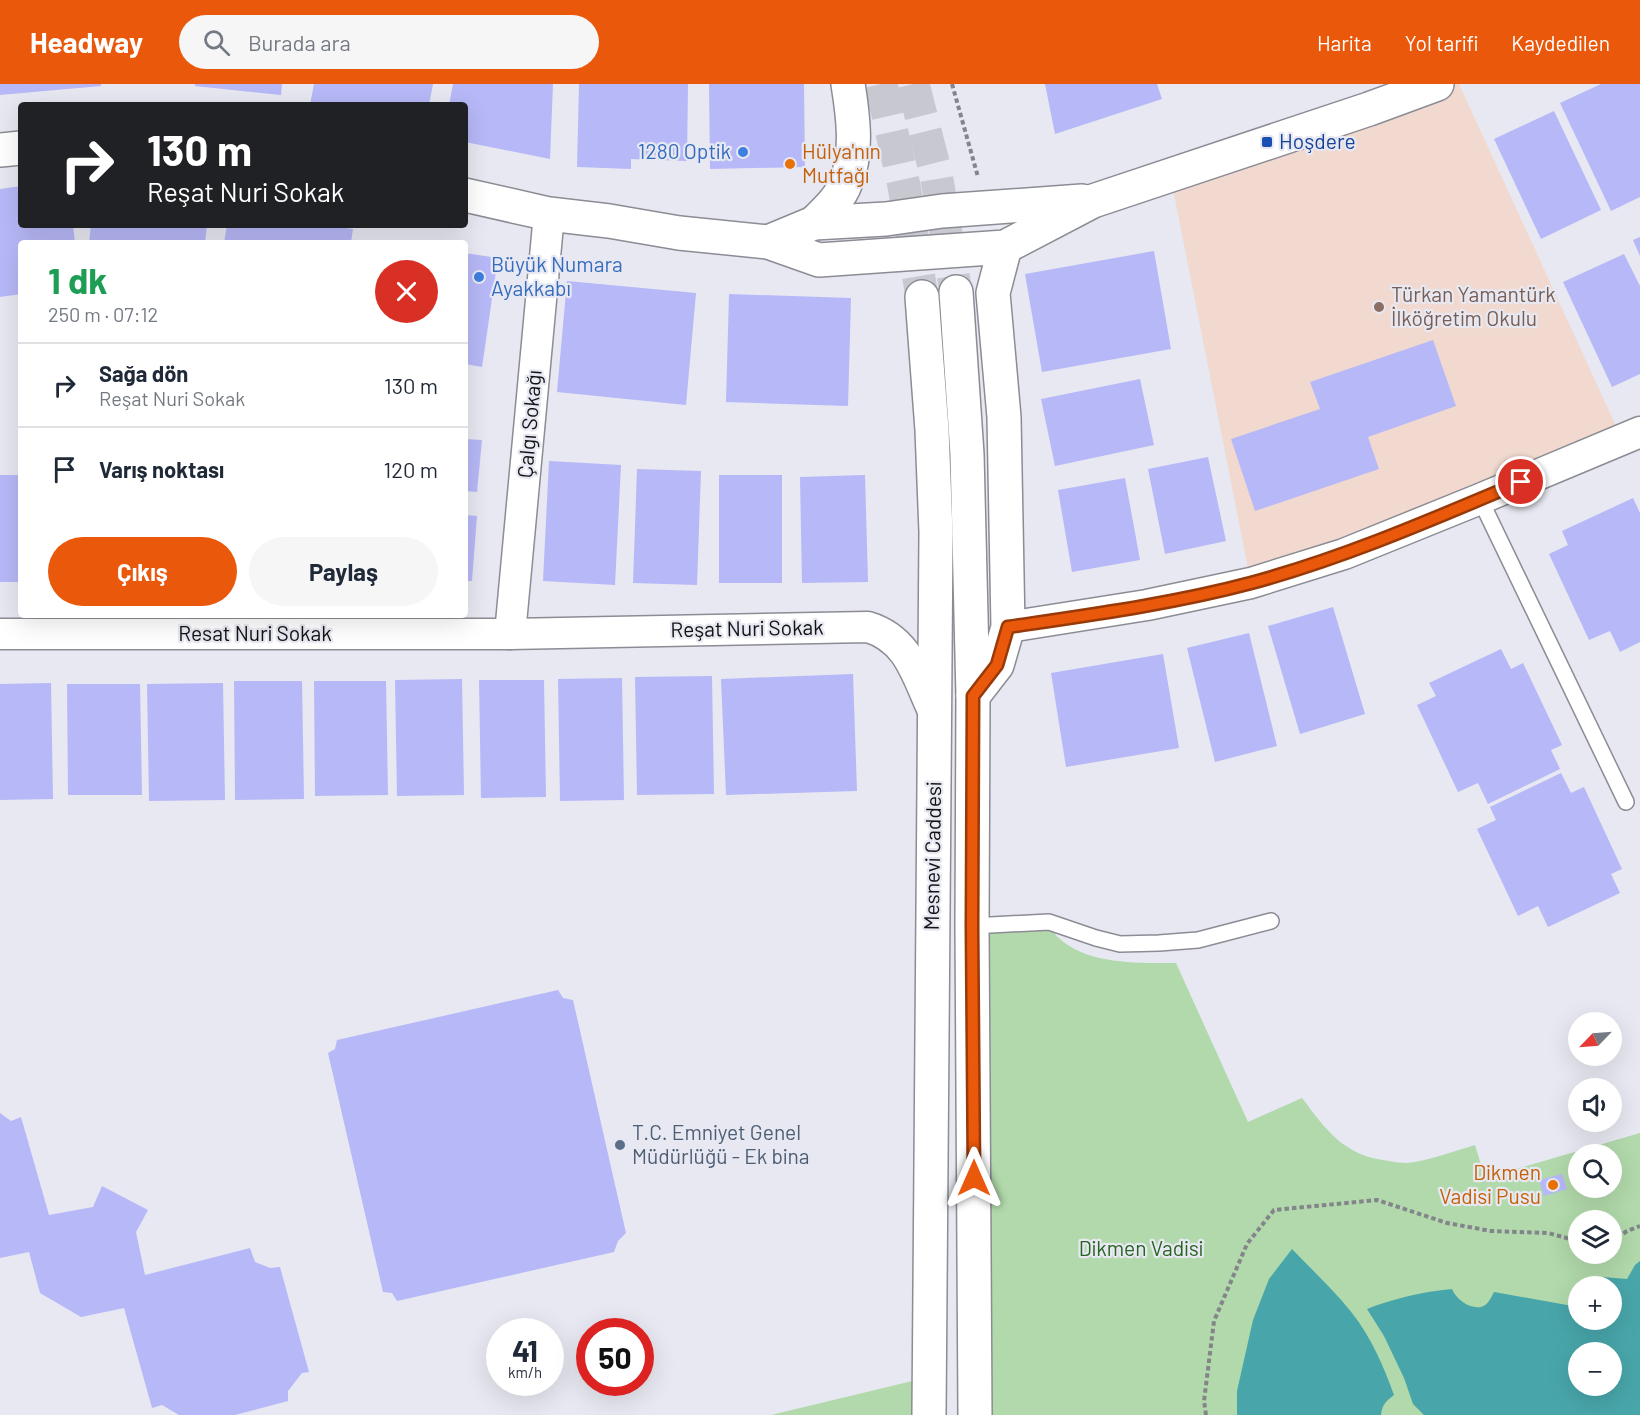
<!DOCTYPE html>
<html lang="tr">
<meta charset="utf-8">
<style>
body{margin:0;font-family:Barlow,sans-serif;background:#f6f6f7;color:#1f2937;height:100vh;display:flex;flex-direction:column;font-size:22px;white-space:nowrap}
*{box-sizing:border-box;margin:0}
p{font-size:20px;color:#747a83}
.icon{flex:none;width:33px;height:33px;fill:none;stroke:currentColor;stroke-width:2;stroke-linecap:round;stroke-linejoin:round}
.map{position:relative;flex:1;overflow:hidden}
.panel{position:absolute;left:18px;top:156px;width:450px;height:378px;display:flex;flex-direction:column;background:#fff;border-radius:6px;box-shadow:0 6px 24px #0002}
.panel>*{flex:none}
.top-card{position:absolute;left:18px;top:18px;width:450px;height:126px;border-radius:6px;box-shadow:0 6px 24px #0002;background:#202124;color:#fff;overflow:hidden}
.needle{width:39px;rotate:245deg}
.controls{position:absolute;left:1568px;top:928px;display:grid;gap:12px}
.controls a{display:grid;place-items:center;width:54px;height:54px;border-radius:50%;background:#fff;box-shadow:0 6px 24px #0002;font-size:30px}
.speed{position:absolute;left:486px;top:1234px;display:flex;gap:12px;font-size:30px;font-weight:700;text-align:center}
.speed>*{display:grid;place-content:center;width:78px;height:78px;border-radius:50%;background:#fff;box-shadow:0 6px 24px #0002;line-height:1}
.speed small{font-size:15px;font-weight:400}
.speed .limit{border:9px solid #d22;background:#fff;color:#111}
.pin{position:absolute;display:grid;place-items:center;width:51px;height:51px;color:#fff;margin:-26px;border:3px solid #fff;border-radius:50%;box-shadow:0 2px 6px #0007}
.me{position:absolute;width:66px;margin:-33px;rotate:0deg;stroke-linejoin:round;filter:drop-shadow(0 0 4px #0008)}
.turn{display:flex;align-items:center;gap:21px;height:126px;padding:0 30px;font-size:27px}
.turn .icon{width:78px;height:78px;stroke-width:2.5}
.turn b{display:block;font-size:42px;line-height:51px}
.round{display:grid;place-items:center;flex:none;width:63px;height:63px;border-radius:32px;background:#f6f6f7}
.headline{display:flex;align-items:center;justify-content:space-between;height:102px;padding:0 30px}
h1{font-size:36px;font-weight:700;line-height:45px;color:#1e9e55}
.action{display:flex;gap:12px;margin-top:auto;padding:12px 30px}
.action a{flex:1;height:69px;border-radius:36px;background:#ea580c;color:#fff;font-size:24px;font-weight:700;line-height:69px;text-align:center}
.action a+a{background:#f6f6f7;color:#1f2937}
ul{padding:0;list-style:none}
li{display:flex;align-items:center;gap:18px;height:84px;padding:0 30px;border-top:2px solid #e0e1e3}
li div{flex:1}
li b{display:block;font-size:22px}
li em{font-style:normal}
header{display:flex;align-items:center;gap:36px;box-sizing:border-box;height:84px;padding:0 30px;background:#ea580c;color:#fff}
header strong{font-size:28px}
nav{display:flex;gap:33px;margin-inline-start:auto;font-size:21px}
.search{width:420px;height:54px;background:#f6f6f7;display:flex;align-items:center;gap:15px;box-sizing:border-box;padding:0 21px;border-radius:33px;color:#747a83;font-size:22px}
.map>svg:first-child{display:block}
.education{fill:#f1d9cf}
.green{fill:#b1d9ab;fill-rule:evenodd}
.water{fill:#48a6aa;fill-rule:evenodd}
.building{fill:#b7b8f7}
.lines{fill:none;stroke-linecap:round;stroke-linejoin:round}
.secondary-tunnel{stroke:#c7c8d0;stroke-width:33;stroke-dasharray:33 16;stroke-linecap:butt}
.service-casing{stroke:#8b8c94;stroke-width:18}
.minor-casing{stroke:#8b8c94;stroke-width:33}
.secondary-casing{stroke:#8b8c94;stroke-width:36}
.path{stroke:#84858b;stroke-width:4;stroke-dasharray:4.5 3;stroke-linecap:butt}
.service{stroke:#fff;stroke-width:15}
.minor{stroke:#fff;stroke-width:30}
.secondary{stroke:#fff;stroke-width:33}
.route-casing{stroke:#983908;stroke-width:15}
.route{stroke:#ea580c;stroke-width:10}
.transit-dot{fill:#1a4fb4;stroke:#e7e8f1;stroke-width:2}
.shop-dot{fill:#3f7fe0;stroke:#e7e8f1;stroke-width:2}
.food-dot{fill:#e8710a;stroke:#e7e8f1;stroke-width:2}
.education-dot{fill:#8d6e63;stroke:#e7e8f1;stroke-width:2}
.service-dot{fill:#5c6f8a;stroke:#e7e8f1;stroke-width:2}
.labels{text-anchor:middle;stroke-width:4.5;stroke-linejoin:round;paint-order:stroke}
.transit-label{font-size:21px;fill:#164399;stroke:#e7e8f1;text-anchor:start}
.shop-label{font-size:21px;fill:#366cbe;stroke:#e7e8f1;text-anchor:end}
.food-label{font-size:21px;fill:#c56008;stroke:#e7e8f1;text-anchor:start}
.education-label{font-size:21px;fill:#785e54;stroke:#e7e8f1;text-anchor:start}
.street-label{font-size:21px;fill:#121215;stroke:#e7e8f1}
.service-label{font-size:21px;fill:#4e5e75;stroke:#e7e8f1;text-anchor:start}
.park-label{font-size:21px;fill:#276421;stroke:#e7e8f1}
</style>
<header>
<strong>Headway</strong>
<div class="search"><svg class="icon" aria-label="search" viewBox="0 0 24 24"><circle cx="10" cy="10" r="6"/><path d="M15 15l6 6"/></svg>Burada ara</div>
<nav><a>Harita</a><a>Yol tarifi</a><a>Kaydedilen</a></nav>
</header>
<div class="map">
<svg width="1640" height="1331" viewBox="0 0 1640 1331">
<rect width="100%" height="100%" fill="#e7e8f1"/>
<polygon class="education" points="1437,0 1459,0 1622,355 1251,499 1170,90"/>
<g class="green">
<path d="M1049,838C1052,843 1054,851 1059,854C1087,881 1139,879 1176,879L1248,1038L1302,1014C1327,1047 1344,1072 1389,1077C1394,1078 1401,1079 1407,1079C1427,1077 1455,1067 1475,1061L1485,1094L1640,1049V1331H975L972,842ZM1578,1071H1611V1104H1578ZM1578,1137H1611V1170H1578ZM1578,1203H1611V1236H1578ZM1578,1269H1611V1302H1578Z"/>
<polygon points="929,1293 929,1331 771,1331"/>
</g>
<g class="water">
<path d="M1292,1165C1312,1186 1334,1206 1352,1229C1371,1253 1384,1283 1394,1311C1386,1317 1382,1321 1381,1331H1237V1307L1253,1236L1269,1195Z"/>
<path d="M1640,1177V1331H1424L1413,1320L1404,1294L1384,1252L1367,1225C1395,1214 1422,1208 1452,1205C1456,1215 1469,1225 1481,1223C1488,1221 1491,1214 1494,1208L1578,1223V1236H1611V1203H1605L1603,1193L1627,1195L1635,1181ZM1578,1269H1611V1302H1578Z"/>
</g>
<g class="building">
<polygon points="0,0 101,0 101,2 0,11"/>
<polygon points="195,0 282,0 281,11 195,2"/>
<polygon points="314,0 433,0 429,21 310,21"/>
<polygon points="453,0 553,0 550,75 465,58 465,21 449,21"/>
<polygon points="579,0 688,0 687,77 631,75 631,85 577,83"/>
<polygon points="709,0 804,0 805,83 710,85"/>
<polygon points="1045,0 1157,0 1162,15 1055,50"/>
<polygon points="1601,0 1640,0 1640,113 1611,127 1560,19"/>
<polygon points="1554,27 1601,126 1541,155 1494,55"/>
<polygon points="21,102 21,141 73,141 75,159 21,159 21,210 0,213 0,105"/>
<polygon points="91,141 207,141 205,159 89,159"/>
<polygon points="227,141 323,141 353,145 351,159 224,159"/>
<polygon points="1640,153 1640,172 1633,156"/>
<polygon points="1154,167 1171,265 1042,288 1025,190"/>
<polygon points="465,169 498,174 482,283 465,280"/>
<polygon points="1624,170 1640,202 1640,290 1612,303 1563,198"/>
<polygon points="567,197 696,209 686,321 557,308"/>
<polygon points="729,210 851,214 848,322 726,318"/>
<polygon points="1433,256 1456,322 1368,353 1379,385 1255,427 1231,355 1320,325 1310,298"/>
<polygon points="1140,295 1154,361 1055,382 1041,315"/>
<polygon points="465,355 482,356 477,408 465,407"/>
<polygon points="1208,373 1226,457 1165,470 1148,385"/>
<polygon points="549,377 621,381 615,501 543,497"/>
<polygon points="637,385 701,387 697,501 633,499"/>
<rect x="0" y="391" width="19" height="107"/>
<rect x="719" y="391" width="63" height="108"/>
<polygon points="865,391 868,498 802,499 800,393"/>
<polygon points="1125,394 1140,476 1072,488 1058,406"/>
<polygon points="1633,414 1640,429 1640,558 1620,568 1610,547 1589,556 1549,470 1568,461 1562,447"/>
<polygon points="465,431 477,432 472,497 465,497"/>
<polygon points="1333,523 1365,630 1300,650 1268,542"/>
<polygon points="1249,549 1277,662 1215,678 1187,564"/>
<polygon points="1501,565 1511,585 1523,579 1562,661 1551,666 1560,685 1488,720 1478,699 1458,708 1417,621 1436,612 1429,599"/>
<polygon points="1163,570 1179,664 1066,683 1051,589"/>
<polygon points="853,590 857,707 726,711 721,595"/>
<polygon points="712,592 714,710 637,711 635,593"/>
<polygon points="622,594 624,716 560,717 558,595"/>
<polygon points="462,595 464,711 397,712 395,596"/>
<polygon points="479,596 544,596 546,713 481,714"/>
<polygon points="234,597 302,597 304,715 235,716"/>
<polygon points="314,597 386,597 388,711 315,712"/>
<polygon points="51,599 53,715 0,716 0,600"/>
<polygon points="223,599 225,716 149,717 147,600"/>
<polygon points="67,600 140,600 142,711 68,711"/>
<polygon points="1561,689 1571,709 1584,703 1622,785 1611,790 1620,809 1548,843 1538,822 1518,832 1477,745 1496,736 1490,723"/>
<polygon points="558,906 563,914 573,916 626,1149 618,1157 614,1168 397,1217 392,1209 383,1208 328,969 335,965 337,956"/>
<polygon points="0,1029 11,1037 21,1033 49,1131 93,1123 102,1102 148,1126 136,1148 145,1191 250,1164 255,1178 270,1184 280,1183 309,1288 302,1289 288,1307 288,1317 235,1331 179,1331 162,1321 152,1324 124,1224 81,1233 40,1209 29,1168 0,1174"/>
<polygon points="1562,1090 1567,1105 1544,1112 1539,1096"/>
</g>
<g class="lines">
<g class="secondary-tunnel">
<polyline points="881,0 904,102 922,213"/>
<polyline points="913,0 936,90 956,208"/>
</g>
<defs>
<g id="service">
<polyline points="1480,415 1626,718"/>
<polyline points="972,842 1049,838 1096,854 1120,860 1159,859 1198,856 1271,837"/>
</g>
<g id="minor">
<polyline points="1008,543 1147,521 1251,499 1344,470 1480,415 1640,348"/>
<path d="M0,550H510L868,543C911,556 917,595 935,631"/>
<polyline points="510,550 549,130"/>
</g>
<g id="secondary">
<polyline points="0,66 21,64"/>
<polyline points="465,111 549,130 609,137 679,149 768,158 819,176 1005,163 1093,117 1369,25 1437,0"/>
<path d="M814,139C826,127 840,115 846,98C858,68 853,31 848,0"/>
<polyline points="768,158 814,139 886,135 942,127 1082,117"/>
<polyline points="956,208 967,370 973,612 972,842 975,1331"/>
<polyline points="922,213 932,346 936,448 929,1331"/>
<polyline points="973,612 997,581 1008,543 1004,333 993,209 1005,163"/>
</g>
</defs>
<use href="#service" class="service-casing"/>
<use href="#minor" class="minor-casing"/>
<use href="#secondary" class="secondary-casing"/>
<g class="path">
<polyline points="952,0 978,93"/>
<polyline points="1611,1158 1627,1147 1640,1142"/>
<polyline points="1206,1331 1204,1317 1214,1237 1247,1160 1274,1126 1377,1116 1447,1139 1491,1147 1548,1149 1578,1157"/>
</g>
<use href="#service" class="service"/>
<use href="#minor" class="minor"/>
<use href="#secondary" class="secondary"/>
</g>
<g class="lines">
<defs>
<path id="route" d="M974,1094L972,842L973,612L997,581L1008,543C1089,531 1172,520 1251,499C1344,474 1433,435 1521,398"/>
</defs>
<use href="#route" class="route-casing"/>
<use href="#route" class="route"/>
</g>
<rect class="transit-dot" x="1261" y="52" width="12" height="12" rx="3"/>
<g class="shop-dot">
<circle cx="743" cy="68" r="6"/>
<circle cx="479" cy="193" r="6"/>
</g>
<g class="food-dot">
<circle cx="790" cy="80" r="6"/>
<circle cx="1553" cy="1101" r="6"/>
</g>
<circle class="education-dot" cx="1379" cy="223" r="6"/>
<circle class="service-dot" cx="620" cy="1061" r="6"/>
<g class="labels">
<g class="transit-label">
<text x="1279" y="65">Hoşdere</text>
</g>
<g class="shop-label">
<text x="731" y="75">1280 Optik</text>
<text x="491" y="188" text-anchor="start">Büyük Numara<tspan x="491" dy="24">Ayakkabı</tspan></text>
</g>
<g class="food-label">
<text x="802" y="75">Hülya'nın<tspan x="802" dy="24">Mutfağı</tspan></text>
<text x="1541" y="1096" text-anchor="end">Dikmen<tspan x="1541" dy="24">Vadisi Pusu</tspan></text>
</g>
<g class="education-label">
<text x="1391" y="218">Türkan Yamantürk<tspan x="1391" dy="24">İlköğretim Okulu</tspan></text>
</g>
<g class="street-label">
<text transform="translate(530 340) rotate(-85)" y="7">Çalgı Sokağı</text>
<text transform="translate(747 545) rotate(-1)" y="7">Reşat Nuri Sokak</text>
<text x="255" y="557">Resat Nuri Sokak</text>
<text transform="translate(933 772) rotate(-89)" y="7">Mesnevi Caddesi</text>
</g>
<g class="service-label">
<text x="632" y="1056">T.C. Emniyet Genel<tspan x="632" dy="24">Müdürlüğü - Ek bina</tspan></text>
</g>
<g class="park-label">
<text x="1141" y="1172">Dikmen Vadisi</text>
</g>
</g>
</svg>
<div class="controls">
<a><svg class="needle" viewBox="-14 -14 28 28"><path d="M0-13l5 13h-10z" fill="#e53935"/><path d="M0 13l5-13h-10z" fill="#747a83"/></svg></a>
<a><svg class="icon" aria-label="sound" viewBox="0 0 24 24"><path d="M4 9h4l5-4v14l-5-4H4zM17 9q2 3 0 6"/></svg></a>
<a><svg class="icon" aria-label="search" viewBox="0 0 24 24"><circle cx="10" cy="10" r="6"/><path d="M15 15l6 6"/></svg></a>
<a><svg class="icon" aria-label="layers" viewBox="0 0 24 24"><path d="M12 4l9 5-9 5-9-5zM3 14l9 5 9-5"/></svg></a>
<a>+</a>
<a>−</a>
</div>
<div class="speed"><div>41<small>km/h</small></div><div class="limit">50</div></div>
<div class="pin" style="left:1521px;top:398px;background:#d93025"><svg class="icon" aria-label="arrive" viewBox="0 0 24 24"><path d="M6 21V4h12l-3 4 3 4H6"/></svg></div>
<svg class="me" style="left:974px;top:1094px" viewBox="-20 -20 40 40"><path d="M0-17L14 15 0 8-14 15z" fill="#ea580c" stroke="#fff" stroke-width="4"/></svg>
<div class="top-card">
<div class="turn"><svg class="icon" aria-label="right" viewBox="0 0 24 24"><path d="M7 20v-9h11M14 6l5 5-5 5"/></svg><div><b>130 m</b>Reşat Nuri Sokak</div></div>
</div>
<section class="panel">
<div class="headline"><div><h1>1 dk</h1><p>250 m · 07:12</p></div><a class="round" style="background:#d93025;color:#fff"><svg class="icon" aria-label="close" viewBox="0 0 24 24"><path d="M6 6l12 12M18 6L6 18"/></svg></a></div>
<ul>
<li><svg class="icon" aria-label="right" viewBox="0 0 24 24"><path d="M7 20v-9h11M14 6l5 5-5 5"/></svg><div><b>Sağa dön</b><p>Reşat Nuri Sokak</p></div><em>130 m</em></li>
<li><svg class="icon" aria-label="arrive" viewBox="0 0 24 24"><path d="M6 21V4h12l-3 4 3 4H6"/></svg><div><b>Varış noktası</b></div><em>120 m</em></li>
</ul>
<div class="action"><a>Çıkış</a><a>Paylaş</a></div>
</section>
</div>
